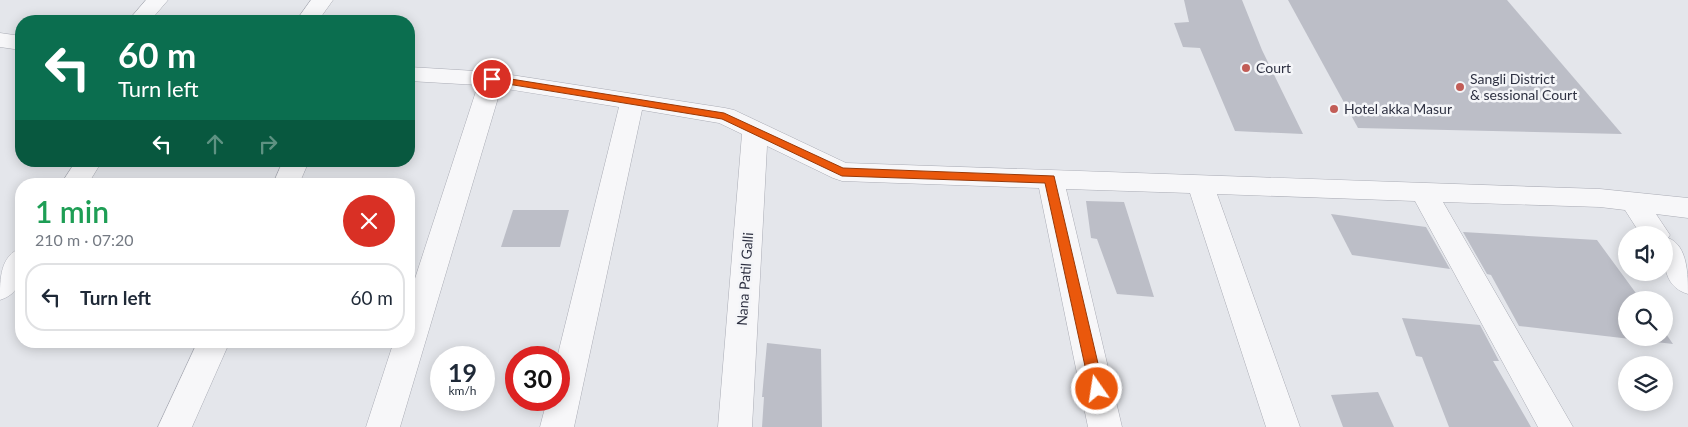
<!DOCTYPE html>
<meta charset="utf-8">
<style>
body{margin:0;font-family:Lato,sans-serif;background:#f2f2f3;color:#1f2937;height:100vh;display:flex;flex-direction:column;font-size:19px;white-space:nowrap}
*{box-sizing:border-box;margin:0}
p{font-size:16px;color:#747a83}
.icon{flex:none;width:28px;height:28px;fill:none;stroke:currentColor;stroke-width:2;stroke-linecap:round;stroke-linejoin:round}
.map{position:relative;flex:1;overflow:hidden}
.sheet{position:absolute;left:15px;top:178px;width:400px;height:170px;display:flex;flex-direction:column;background:#fff;border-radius:20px;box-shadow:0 2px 12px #0003}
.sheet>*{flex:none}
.hud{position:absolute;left:15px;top:15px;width:400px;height:152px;border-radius:20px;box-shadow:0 2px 12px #0003;background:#0b6e4f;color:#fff;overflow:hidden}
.tools{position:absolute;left:1618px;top:226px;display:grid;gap:10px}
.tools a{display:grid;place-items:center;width:55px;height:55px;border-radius:50%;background:#fff;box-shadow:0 2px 12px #0003;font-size:25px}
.speed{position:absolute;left:430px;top:346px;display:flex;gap:10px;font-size:25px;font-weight:700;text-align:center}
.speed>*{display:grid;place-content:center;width:65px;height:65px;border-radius:50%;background:#fff;box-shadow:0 2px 12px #0003;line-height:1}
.speed small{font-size:12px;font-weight:400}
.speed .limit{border:8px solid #d22;background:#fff;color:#111}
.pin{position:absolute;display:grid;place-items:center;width:42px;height:42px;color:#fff;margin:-21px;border:2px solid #fff;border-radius:50%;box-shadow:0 1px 5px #0007}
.me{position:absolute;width:55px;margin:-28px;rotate:347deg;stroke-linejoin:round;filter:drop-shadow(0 0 4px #0008)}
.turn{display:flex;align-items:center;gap:18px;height:105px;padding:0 20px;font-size:22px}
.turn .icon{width:65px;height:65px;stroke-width:2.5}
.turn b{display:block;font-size:35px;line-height:42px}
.lanes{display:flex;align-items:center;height:48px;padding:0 20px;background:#0003;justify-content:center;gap:25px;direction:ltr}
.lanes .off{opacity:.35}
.round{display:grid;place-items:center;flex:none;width:52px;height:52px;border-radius:26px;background:#f2f2f3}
.headline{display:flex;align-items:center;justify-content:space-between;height:85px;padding:0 20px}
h1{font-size:30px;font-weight:600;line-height:38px;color:#1e9e55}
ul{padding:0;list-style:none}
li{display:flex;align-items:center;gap:15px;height:68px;margin:0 10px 8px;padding:0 10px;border:2px solid #e0e1e3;border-radius:20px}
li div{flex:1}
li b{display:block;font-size:19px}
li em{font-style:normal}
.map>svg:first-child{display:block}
.building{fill:#bcbec7}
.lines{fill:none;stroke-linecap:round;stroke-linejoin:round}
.minor-casing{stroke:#aaacb5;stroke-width:1}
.minor{fill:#f7f7f9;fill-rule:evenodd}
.route{fill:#ea580c;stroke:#983908}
.poi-dot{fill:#c25d57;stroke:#f4f5f8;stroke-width:2}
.labels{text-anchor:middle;stroke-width:5;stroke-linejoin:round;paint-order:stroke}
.poi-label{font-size:14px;fill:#2e3142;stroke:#f4f5f8;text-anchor:start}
.street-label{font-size:14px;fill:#2e3142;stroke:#f4f5f8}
</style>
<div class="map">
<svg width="1688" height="427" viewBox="0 0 1688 427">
<rect width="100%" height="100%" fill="#e4e6eb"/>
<g class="building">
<polygon points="1184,0 1242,0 1262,50 1303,134 1235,131 1200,48 1183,47 1174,23 1189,22"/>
<polygon points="1288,0 1507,0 1622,134 1358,128"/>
<polygon points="1086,201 1124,202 1154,297 1117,294 1097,239 1091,238"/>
<polygon points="513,210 569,210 560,247 501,247"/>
<polygon points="1331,214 1426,227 1450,269 1352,255"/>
<polygon points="1463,232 1597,240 1641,300 1626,300 1626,338 1664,338 1664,331 1673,344 1519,326 1491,275 1487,274"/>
<polygon points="1402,318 1480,325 1499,361 1493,361 1531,427 1449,427 1422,357 1416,356"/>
<polygon points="767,343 821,349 822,427 762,427 764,397 762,397"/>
<polygon points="1378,392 1394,427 1343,427 1331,395"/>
</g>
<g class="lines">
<defs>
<g id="minor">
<polygon points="146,0 168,0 150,21 128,21"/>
<polygon points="311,0 333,0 318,21 296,21"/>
<polygon points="0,33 21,36 21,50 0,47"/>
<path d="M409,67L492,72L725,108L734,110L846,163L1600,189L1688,198V218L1656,214L1670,235L1668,238C1688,245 1688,276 1688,294C1661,286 1664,259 1664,235H1641L1625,210L1600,207L1443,202L1573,427H1538L1415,201L1217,194L1300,427H1266L1190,193L1066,189L1122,427H1088L1039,188L842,181L833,178L767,146L752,427H718L742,134L719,123L642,110L574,427H540L547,400H559V358H557L619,107L501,88L400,427H366L394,341H409V297L478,85L409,81Z"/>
<polygon points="76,161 102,161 88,184 61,184"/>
<polygon points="283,161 309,161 299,184 273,184"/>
<path d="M21,248C22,270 25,292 0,300C0,278 0,256 21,248Z"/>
<polygon points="198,341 230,341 192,427 158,427"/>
</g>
</defs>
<use href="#minor" class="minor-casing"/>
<use href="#minor" class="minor"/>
</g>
<polygon class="route" points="492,76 724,113 843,168 1054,176 1104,389 1102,393 1097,395 1092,393 1090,389 1045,183 842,176 722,119 489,81 489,77"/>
<g class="poi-dot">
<circle cx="1246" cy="68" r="5"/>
<circle cx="1460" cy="87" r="5"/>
<circle cx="1334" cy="109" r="5"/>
</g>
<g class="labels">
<g class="poi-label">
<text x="1256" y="73">Court</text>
<text x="1470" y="84">Sangli District<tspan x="1470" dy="16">&amp; sessional Court</tspan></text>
<text x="1344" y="114">Hotel akka Masur</text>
</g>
<g class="street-label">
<text transform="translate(745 279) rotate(-86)" y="5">Nana Patil Galli</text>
</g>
</g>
</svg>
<div class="tools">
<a><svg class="icon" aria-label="sound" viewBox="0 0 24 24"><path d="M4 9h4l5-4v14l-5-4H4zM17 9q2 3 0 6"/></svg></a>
<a><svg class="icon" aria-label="search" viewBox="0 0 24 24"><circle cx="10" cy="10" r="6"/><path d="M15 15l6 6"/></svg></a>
<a><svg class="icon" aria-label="layers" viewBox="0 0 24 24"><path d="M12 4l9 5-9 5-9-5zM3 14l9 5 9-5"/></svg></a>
</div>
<div class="speed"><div>19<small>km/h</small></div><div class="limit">30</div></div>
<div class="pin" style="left:492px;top:79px;background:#d93025"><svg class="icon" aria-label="arrive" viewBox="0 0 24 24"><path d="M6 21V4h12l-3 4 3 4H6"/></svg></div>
<svg class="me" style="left:1097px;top:389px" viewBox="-20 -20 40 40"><circle r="17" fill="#ea580c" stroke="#fff" stroke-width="3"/><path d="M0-11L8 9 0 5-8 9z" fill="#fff"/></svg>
<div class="hud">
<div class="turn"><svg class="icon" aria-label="left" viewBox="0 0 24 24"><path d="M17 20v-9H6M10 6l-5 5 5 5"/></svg><div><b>60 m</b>Turn left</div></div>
<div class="lanes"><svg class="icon" aria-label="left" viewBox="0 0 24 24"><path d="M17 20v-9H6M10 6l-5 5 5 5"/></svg><svg class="icon off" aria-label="ahead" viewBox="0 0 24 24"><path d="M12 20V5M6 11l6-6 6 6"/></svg><svg class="icon off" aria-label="right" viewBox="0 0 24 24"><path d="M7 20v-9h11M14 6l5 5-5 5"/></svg></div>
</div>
<section class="sheet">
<div class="headline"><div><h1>1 min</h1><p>210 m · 07:20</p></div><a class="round" style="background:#d93025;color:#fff"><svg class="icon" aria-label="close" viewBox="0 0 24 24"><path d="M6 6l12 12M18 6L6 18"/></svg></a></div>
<ul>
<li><svg class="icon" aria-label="left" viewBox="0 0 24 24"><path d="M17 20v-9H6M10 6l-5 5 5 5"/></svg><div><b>Turn left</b></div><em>60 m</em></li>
</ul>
</section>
</div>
